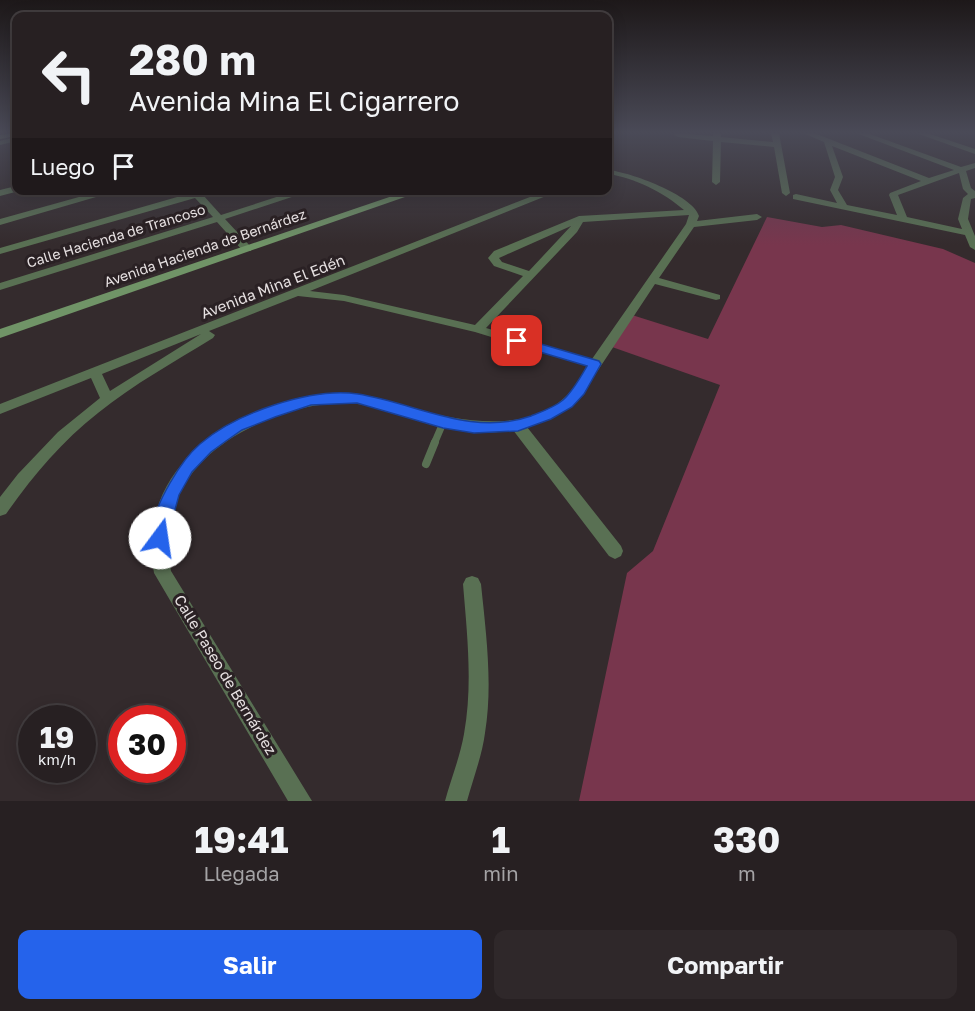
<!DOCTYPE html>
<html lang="es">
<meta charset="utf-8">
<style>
body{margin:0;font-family:"Golos Text",sans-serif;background:#2f282a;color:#f1f3f6;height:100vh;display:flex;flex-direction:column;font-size:22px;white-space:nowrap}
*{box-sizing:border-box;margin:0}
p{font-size:20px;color:#a4a3a5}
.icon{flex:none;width:33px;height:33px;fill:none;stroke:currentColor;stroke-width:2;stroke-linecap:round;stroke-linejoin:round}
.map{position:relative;height:801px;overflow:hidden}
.drawer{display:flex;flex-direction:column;background:#272022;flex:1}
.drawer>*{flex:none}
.guide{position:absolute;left:12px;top:12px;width:600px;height:183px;border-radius:12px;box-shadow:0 3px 15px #0003,0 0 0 2px #433e40;background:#272022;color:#f1f3f6;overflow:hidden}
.speed{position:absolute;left:18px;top:705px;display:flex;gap:12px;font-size:30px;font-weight:700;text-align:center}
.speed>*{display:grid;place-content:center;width:78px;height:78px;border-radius:50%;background:#272022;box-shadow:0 3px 15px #0003,0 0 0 2px #433e40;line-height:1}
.speed small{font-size:15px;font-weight:400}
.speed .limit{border:9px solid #d22;background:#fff;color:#111}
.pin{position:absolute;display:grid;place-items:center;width:51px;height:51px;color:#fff;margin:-26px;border-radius:12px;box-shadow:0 3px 9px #0006}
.me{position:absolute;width:66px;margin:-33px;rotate:14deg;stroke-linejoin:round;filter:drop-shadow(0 0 4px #0008)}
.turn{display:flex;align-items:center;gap:21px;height:126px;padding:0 18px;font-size:27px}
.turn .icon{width:78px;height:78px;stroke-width:2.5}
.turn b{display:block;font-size:42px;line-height:51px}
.then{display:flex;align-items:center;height:57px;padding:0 18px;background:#0003;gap:12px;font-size:22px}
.eta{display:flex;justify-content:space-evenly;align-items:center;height:102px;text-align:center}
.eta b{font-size:36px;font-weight:700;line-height:42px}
.button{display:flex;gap:12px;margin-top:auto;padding:12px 18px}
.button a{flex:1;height:69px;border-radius:12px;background:#2563eb;color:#fff;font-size:24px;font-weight:700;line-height:69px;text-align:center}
.button a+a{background:#2f282a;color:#f1f3f6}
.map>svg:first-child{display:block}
.green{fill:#78364d}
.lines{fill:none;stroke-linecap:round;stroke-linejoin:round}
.lane-far1{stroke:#597053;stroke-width:7}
.lane{stroke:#597053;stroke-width:8}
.street{fill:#597053;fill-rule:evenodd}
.secondary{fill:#709467;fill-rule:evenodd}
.route{fill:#2563eb;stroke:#184099;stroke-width:1.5}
.labels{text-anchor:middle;stroke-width:6;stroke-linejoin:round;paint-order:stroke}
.far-street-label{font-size:14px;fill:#e6e0e1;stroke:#2a2124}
.street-label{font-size:15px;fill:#e6e0e1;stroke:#2a2124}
</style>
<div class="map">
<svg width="975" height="801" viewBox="0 0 975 801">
<rect width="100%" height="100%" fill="#342b2d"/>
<polygon class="green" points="767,217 822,227 841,225 943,249 975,263 975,801 579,801 627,573 653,551 720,385 612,347 632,315 708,339"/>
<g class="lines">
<polyline class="lane-far1" points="434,444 443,423"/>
<polyline class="lane" points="426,464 435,442"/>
<g class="street">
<polygon points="675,133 713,136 713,133 721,133 721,137 773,142 771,133 779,133 790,193 786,196 782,193 774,147 721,142 720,182 716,185 712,182 713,141 678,137 674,135"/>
<path d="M803,133H814L929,178L954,170L856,133H867L961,167L975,163V168L966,171L971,188L975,191V198L971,199L968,219L975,236V250L970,247L965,235L793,199V195L796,194L837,203L830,190L835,177L824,142ZM832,146L921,181L890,193L889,195L897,215L847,205L838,190L843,177ZM959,173L963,189L968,194L963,198L958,219L962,229L907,217L898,195Z"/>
<polygon points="916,133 927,133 975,149 975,154"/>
<polygon points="16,137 16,141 0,145 0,141"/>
<polygon points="13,159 16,159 16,170 10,167"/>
<path d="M608,170C630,172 693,195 699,216L697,221L757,214L762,217L757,220L694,227L659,278L720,295V299L716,300L655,284L577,402L558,415L527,427L621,546L623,551L621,556L615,559L609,556L513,430C474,438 433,426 396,414C383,410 370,405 357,404C326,401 296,408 267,420C202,447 157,495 171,571L312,801H288L154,573C140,488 193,437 267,409C291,400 317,393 343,394C368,394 390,403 414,409C459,421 525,433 563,399C574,390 580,377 587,366L475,332L344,301L298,296L209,331L215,335L213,338C174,362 134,384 98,413C62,441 32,477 6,514L0,516V497L18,474L58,432L100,398L91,378L0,414V404L548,190H561L310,291L344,295L475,325L523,276L494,266L488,258L494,251L579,216L684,210C663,192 635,178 608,174ZM689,215L686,224L592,359L486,328L577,232L583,222ZM571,226L529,271L502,262L499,258ZM201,334L110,391L102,374Z"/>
<polygon points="16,186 16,190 19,191 0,196 0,190"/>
<polygon points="104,190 120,190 0,225 0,219"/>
<polygon points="190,190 216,190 203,195 221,215 298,190 313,190 225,219 251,247 251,251 243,251 217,222 0,290 0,283 213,217 195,198 0,254 0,248 191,193"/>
<path d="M472,576L478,578L481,584C486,633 493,684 485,733C482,756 473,779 467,801H445C451,779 460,757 464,734C473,684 467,633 463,584L466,578Z"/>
</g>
<g class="secondary">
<polygon points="16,133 16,136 0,139 0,135"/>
<polygon points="410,190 425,190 0,338 0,329"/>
</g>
</g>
<linearGradient id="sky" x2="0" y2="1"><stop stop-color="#1d1819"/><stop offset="0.54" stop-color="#4a4a57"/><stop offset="1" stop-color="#4a4a57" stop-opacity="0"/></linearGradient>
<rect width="975" height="245" fill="url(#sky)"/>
<path class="route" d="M517,337L599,361L601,364L584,394L572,407L551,419L518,431L474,433L443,428L357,403L311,405L275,417L242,430L226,441L211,452L192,472L179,495L166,543L160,545L154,543C146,527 162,497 170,483C178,469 187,455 200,444C236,413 311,387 358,394C416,403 471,437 531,416C541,412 555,407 563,400C573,391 580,378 587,366L513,344L511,341Z"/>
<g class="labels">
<g class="far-street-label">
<text transform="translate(116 236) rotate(-17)" y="5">Calle Hacienda de Trancoso</text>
<text transform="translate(205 248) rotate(-19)" y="5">Avenida Hacienda de Bernárdez</text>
</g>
<g class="street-label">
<text transform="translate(273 287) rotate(-21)" y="5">Avenida Mina El Edén</text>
<text transform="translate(225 675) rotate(59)" y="5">Calle Paseo de Bernárdez</text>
</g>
</g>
</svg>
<div class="speed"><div>19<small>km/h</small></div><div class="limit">30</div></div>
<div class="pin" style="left:517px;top:341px;background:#d93025"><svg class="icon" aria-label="arrive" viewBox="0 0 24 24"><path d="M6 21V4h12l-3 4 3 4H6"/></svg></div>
<svg class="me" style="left:160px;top:538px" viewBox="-20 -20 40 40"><circle r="19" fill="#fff"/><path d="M0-13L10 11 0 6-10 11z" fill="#2563eb"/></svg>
<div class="guide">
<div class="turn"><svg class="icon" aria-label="left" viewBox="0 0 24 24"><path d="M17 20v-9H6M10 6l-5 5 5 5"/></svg><div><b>280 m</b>Avenida Mina El Cigarrero</div></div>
<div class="then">Luego<svg class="icon" aria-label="arrive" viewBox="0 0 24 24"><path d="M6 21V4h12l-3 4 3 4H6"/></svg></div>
</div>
</div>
<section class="drawer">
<div class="eta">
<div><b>19:41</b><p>Llegada</p></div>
<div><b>1</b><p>min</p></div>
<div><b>330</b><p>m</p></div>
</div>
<div class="button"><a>Salir</a><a>Compartir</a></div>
</section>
